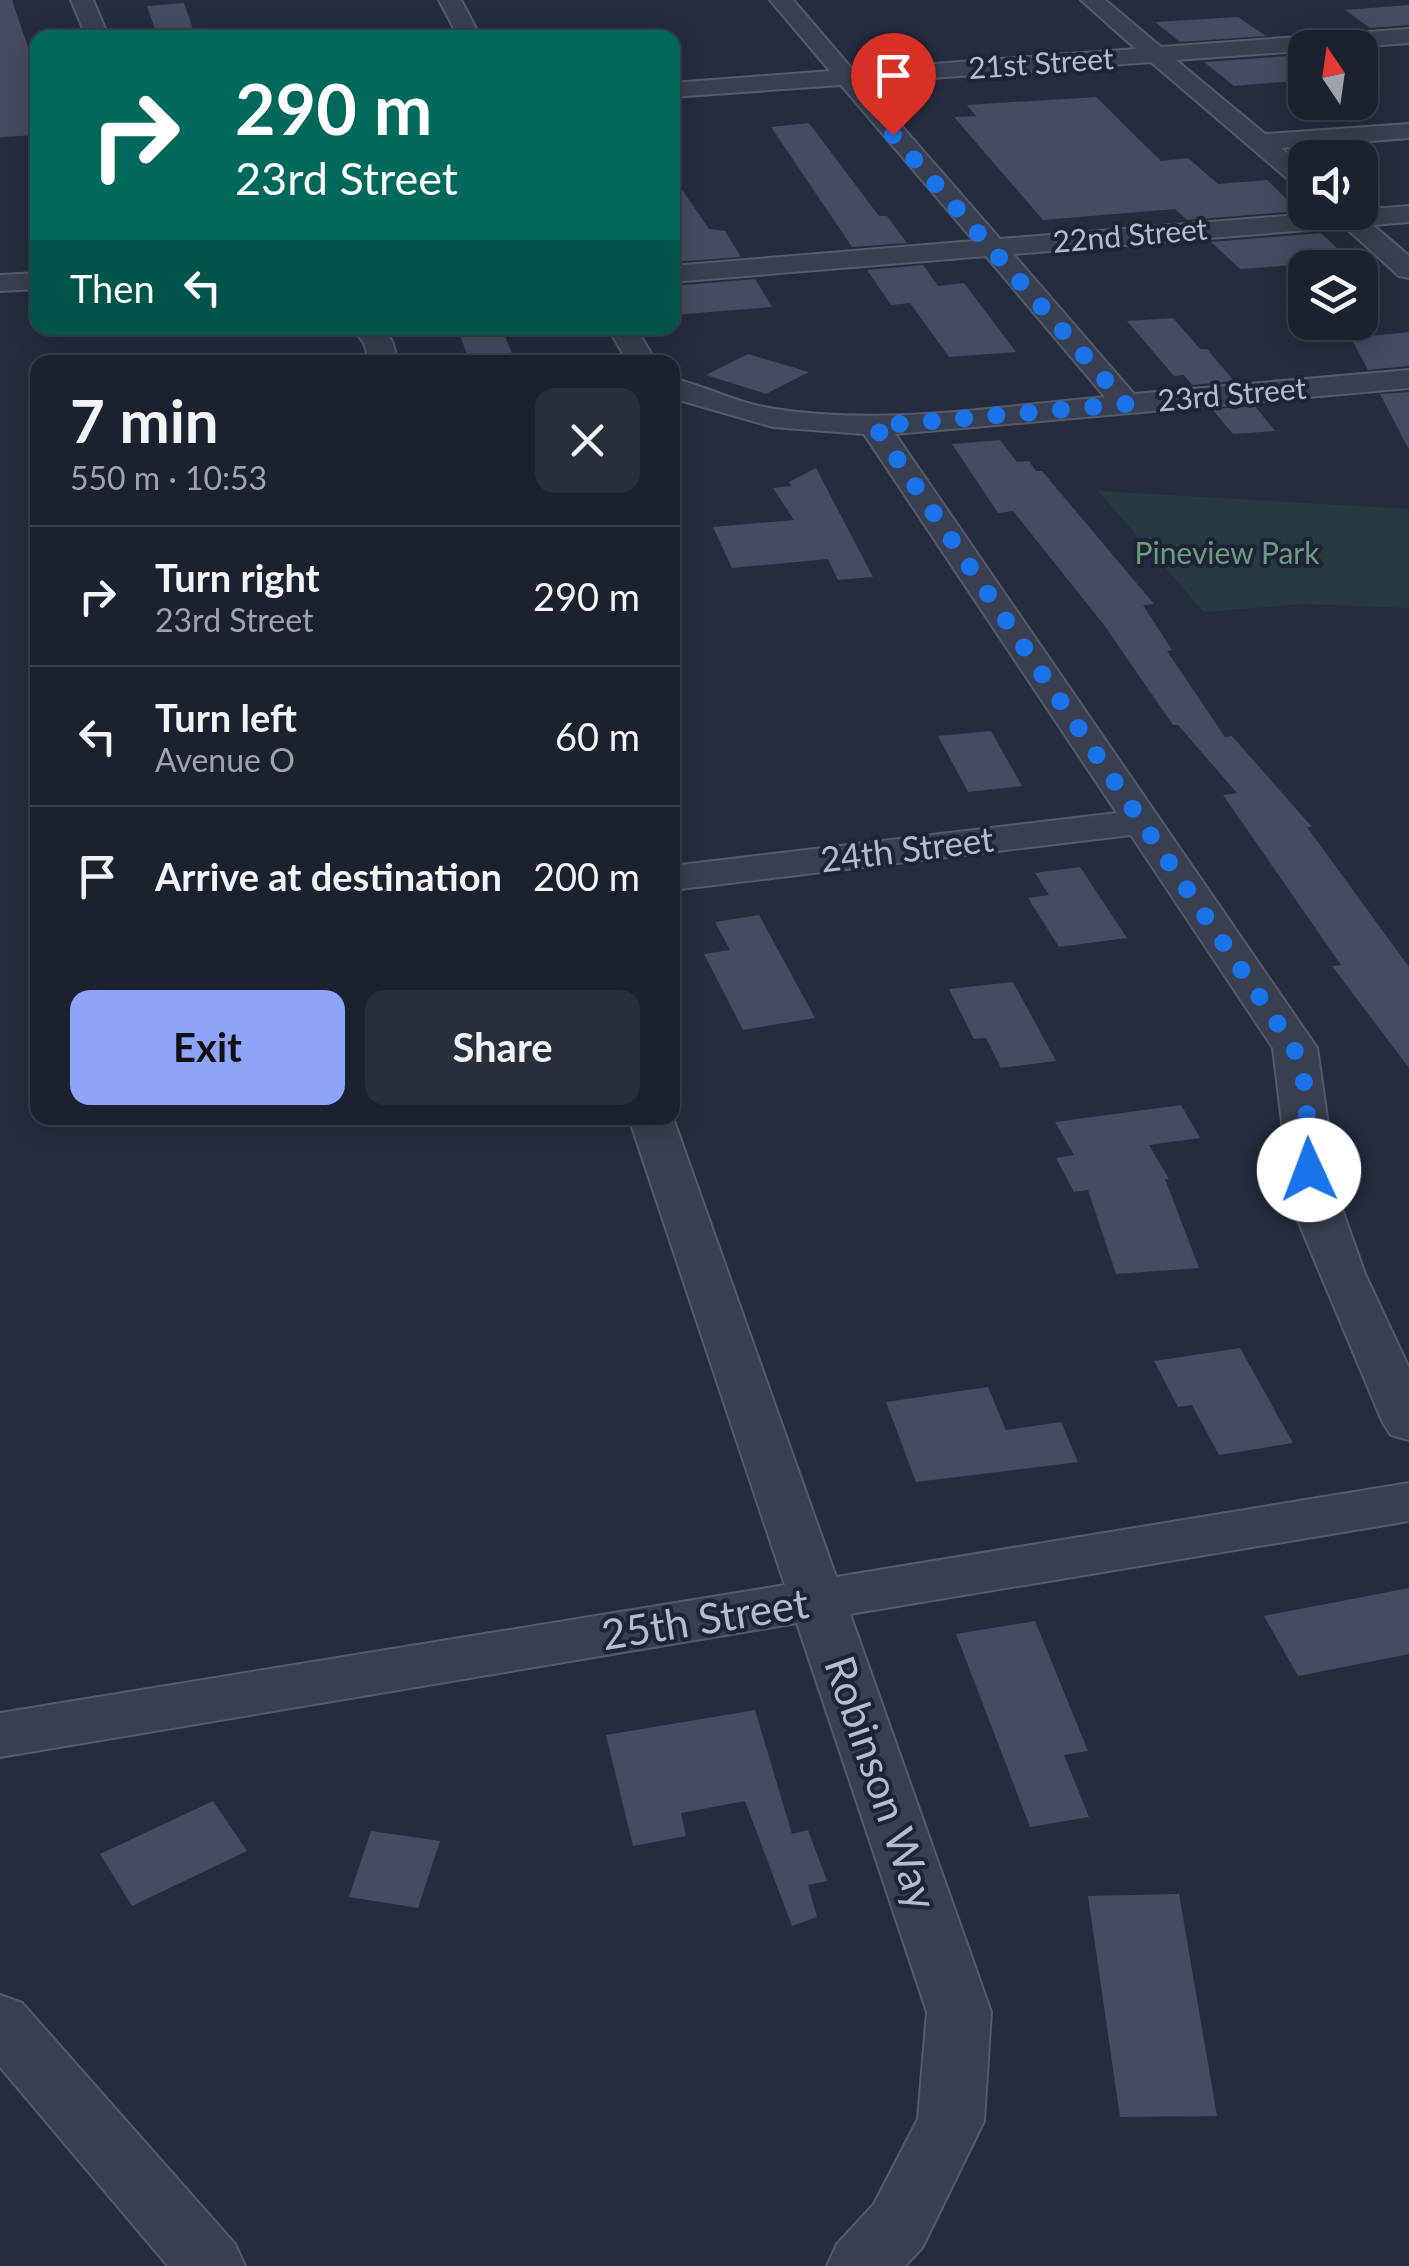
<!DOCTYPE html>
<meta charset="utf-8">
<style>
body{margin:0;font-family:Lato,sans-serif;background:#292e3c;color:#f1f3f6;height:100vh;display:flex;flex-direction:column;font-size:38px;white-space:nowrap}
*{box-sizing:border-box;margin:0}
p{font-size:32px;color:#a0a3ab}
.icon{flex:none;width:55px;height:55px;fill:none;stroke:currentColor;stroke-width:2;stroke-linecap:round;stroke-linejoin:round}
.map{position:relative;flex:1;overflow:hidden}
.sheet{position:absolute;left:30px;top:355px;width:650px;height:770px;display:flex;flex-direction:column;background:#1c2130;border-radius:20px;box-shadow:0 5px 25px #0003,0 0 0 2px #3a3e4c}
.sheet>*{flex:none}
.hud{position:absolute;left:30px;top:30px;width:650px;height:305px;border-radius:20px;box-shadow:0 5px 25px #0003,0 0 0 2px #3a3e4c;background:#00695c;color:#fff;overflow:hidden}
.needle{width:65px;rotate:347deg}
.fabs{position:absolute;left:1288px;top:30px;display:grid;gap:20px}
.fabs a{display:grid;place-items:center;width:90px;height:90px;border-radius:20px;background:#1c2130;box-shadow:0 5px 25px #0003,0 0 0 2px #3a3e4c;font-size:50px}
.pin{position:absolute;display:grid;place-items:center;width:85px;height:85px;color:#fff;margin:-102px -42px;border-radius:50% 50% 50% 0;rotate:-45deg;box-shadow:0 0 10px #0007}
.pin .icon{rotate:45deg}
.me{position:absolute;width:110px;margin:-55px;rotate:358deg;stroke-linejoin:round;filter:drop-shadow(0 0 8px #0008)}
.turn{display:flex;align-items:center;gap:35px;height:210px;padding:0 40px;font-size:45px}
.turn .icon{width:130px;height:130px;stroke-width:2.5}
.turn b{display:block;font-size:70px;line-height:85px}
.then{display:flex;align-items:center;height:95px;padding:0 40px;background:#0003;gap:20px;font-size:38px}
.round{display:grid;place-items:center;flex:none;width:105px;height:105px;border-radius:20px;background:#292e3c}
.head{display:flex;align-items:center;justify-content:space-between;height:170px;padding:0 40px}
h1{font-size:60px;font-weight:700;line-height:75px}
.cta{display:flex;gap:20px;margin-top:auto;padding:20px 40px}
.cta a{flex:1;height:115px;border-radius:20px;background:#8da4f8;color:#111;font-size:40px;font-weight:700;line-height:115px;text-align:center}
.cta a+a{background:#292e3c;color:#f1f3f6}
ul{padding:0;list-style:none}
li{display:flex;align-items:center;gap:30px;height:140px;padding:0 40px;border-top:2px solid #3a3e4c}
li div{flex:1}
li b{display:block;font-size:38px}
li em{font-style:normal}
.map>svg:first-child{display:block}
.green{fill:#273a41}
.building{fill:#444b62}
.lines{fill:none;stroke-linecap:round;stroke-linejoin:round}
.minor-casing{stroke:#545a6a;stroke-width:4}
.minor{fill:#393f50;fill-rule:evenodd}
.route{stroke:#1a73e8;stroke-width:18;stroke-dasharray:0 32.4}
.labels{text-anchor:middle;stroke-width:8;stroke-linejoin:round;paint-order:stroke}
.far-street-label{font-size:30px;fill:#b6baca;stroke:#1e2435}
.far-park-label{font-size:30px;fill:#6d9b7f;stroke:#1e2435}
.street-label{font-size:35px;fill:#b6baca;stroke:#1e2435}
.near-street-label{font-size:42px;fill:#b6baca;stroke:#1e2435}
</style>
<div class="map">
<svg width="1409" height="2266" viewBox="0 0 1409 2266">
<rect width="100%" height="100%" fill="#252c40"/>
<polygon class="green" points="1098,491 1409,509 1409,608 1304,604 1204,612"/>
<g class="building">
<polygon points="0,0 12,0 38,77 38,135 0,137"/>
<polygon points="184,3 196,38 158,38 147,6"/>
<polygon points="1409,5 1409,25 1370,28 1345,10"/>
<polygon points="1238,17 1266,36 1180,42 1155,22"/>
<polygon points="1289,56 1305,69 1305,80 1234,86 1204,62"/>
<polygon points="1096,97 1161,161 1188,158 1218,184 1267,180 1299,211 1187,220 1175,209 1043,220 954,117 976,116 967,105"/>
<polygon points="809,123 879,216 887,216 907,243 852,247 771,127"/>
<polygon points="672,175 709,229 725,231 741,257 672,262"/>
<polygon points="1321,233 1351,261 1240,269 1211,242"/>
<polygon points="923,265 938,286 964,283 1016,352 949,357 910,303 891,305 867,270"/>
<polygon points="755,279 772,307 672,315 672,286"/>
<polygon points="1173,318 1200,349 1207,349 1234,381 1192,385 1184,375 1174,376 1127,321"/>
<polygon points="457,328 502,328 515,362 470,362"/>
<polygon points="1409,332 1409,366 1368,370 1351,338"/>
<polygon points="748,354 809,372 766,394 706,375"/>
<polygon points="1409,392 1409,450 1380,394"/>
<polygon points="1255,406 1275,431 1233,434 1212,409"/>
<polygon points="1000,440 1017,462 1029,461 1036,471 1042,471 1154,604 1143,605 1172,650 1167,651 1225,737 1232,736 1312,827 1307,827 1409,967 1409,1068 1332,966 1341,965 1223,795 1237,793 1178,725 1173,725 1104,625 1013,511 998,513 952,444"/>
<polygon points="816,468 873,577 838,580 828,559 732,568 713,527 794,520 773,488 791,486 789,482"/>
<polygon points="991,731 1022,786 968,792 938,736"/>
<polygon points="1080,867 1127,938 1059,947 1028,898 1049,895 1035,873"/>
<polygon points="759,915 815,1018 743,1030 704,954 730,950 715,922"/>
<polygon points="1013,982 1056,1061 1001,1068 986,1038 974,1039 949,989"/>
<polygon points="1181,1105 1200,1138 1149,1145 1169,1179 1165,1179 1199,1268 1116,1274 1088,1190 1074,1192 1056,1158 1074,1155 1055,1122"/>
<polygon points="1240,1348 1293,1443 1219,1455 1192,1405 1178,1407 1154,1361"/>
<polygon points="988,1387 1006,1430 1061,1422 1078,1462 916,1482 886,1402"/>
<polygon points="1409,1588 1409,1654 1298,1676 1264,1616"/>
<polygon points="1035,1621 1088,1751 1064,1755 1089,1817 1030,1827 956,1634"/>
<polygon points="755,1710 792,1834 808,1830 827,1881 808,1885 817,1917 792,1926 745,1801 681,1813 686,1836 633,1846 606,1735"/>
<polygon points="213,1801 247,1851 132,1906 100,1854"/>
<polygon points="371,1831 440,1841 418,1908 349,1897"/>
<polygon points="1179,1894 1217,2116 1120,2117 1088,1896"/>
</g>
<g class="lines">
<defs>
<g id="minor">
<polygon points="71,0 93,0 109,38 87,38"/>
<polygon points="439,0 461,0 481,38 459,38"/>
<path d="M770,0H793L853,70L1136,49L1081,0H1105L1161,47L1409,29V43L1176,60L1265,134L1409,124V138L1281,148L1305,168V189L1296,186L1151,62L864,83L1000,239L1409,206V222L1373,225L1409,256V278L1399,276L1345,227L1013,254L1134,394L1409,370V388L895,434L1317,1048L1339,1201L1365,1274L1409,1368V1440L1391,1435L1383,1423L1299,1223L1289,1180L1273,1048L1131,835L672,890V866L1117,813L864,434L773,427L672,398V378C708,387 739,404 775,409C885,426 996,407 1105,397L986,256L672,282V266L974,241L841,85L672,97V83L830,71Z"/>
<polygon points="38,273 38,289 0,291 0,275"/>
<polygon points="353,328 382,328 392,341 398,362 370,362 364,343"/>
<polygon points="608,328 636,328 656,362 628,362"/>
<polygon points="629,1118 673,1118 836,1577 1409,1483 1409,1521 850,1614 991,2012 984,2121 922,2248 905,2266 827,2266 837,2244 874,2204 918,2119 927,2012 797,1623 0,1757 0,1713 785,1585"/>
<polygon points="0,1995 22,2003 235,2244 245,2266 168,2266 0,2067"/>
</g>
</defs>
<use href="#minor" class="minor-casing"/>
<use href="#minor" class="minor"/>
</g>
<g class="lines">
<polyline class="route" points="893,135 1126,404 875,426 1294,1048 1306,1089 1309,1170"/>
</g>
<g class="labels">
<g class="far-street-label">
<text transform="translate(1041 64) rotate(-4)" y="10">21st Street</text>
<text transform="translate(1130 236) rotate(-5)" y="10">22nd Street</text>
<text transform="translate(1232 395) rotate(-5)" y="10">23rd Street</text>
</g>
<g class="far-park-label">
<text x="1227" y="564">Pineview Park</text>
</g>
<g class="street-label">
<text transform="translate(907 850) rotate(-7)" y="12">24th Street</text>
</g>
<g class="near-street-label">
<text transform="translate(705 1619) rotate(-9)" y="15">25th Street</text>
<text transform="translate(881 1783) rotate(71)" y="15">Robinson Way</text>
</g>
</g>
</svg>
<div class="fabs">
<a><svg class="needle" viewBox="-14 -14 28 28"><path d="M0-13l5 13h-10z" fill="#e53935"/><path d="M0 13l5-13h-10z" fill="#a0a3ab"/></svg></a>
<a><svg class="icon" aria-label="sound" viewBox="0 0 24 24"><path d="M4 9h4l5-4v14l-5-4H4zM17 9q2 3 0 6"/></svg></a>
<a><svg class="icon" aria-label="layers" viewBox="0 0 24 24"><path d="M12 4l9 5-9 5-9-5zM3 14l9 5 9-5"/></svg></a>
</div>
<div class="pin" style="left:893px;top:135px;background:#d93025"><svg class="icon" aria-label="arrive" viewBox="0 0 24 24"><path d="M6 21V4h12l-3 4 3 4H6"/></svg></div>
<svg class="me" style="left:1309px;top:1170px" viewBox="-20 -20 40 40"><circle r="19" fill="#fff"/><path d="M0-13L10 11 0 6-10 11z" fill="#1a73e8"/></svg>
<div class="hud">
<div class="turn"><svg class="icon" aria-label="right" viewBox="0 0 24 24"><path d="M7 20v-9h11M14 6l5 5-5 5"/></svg><div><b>290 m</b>23rd Street</div></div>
<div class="then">Then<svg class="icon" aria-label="left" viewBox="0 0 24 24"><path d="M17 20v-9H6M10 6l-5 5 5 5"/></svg></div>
</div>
<section class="sheet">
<div class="head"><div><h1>7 min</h1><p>550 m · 10:53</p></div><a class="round"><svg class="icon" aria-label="close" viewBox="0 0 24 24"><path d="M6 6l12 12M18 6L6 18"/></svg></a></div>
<ul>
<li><svg class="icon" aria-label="right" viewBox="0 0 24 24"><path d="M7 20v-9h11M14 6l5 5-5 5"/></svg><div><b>Turn right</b><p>23rd Street</p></div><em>290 m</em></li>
<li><svg class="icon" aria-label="left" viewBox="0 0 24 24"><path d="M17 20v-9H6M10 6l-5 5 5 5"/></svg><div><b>Turn left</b><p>Avenue O</p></div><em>60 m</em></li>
<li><svg class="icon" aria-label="arrive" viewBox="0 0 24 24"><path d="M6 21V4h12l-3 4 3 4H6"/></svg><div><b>Arrive at destination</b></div><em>200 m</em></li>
</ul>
<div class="cta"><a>Exit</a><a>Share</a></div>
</section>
</div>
